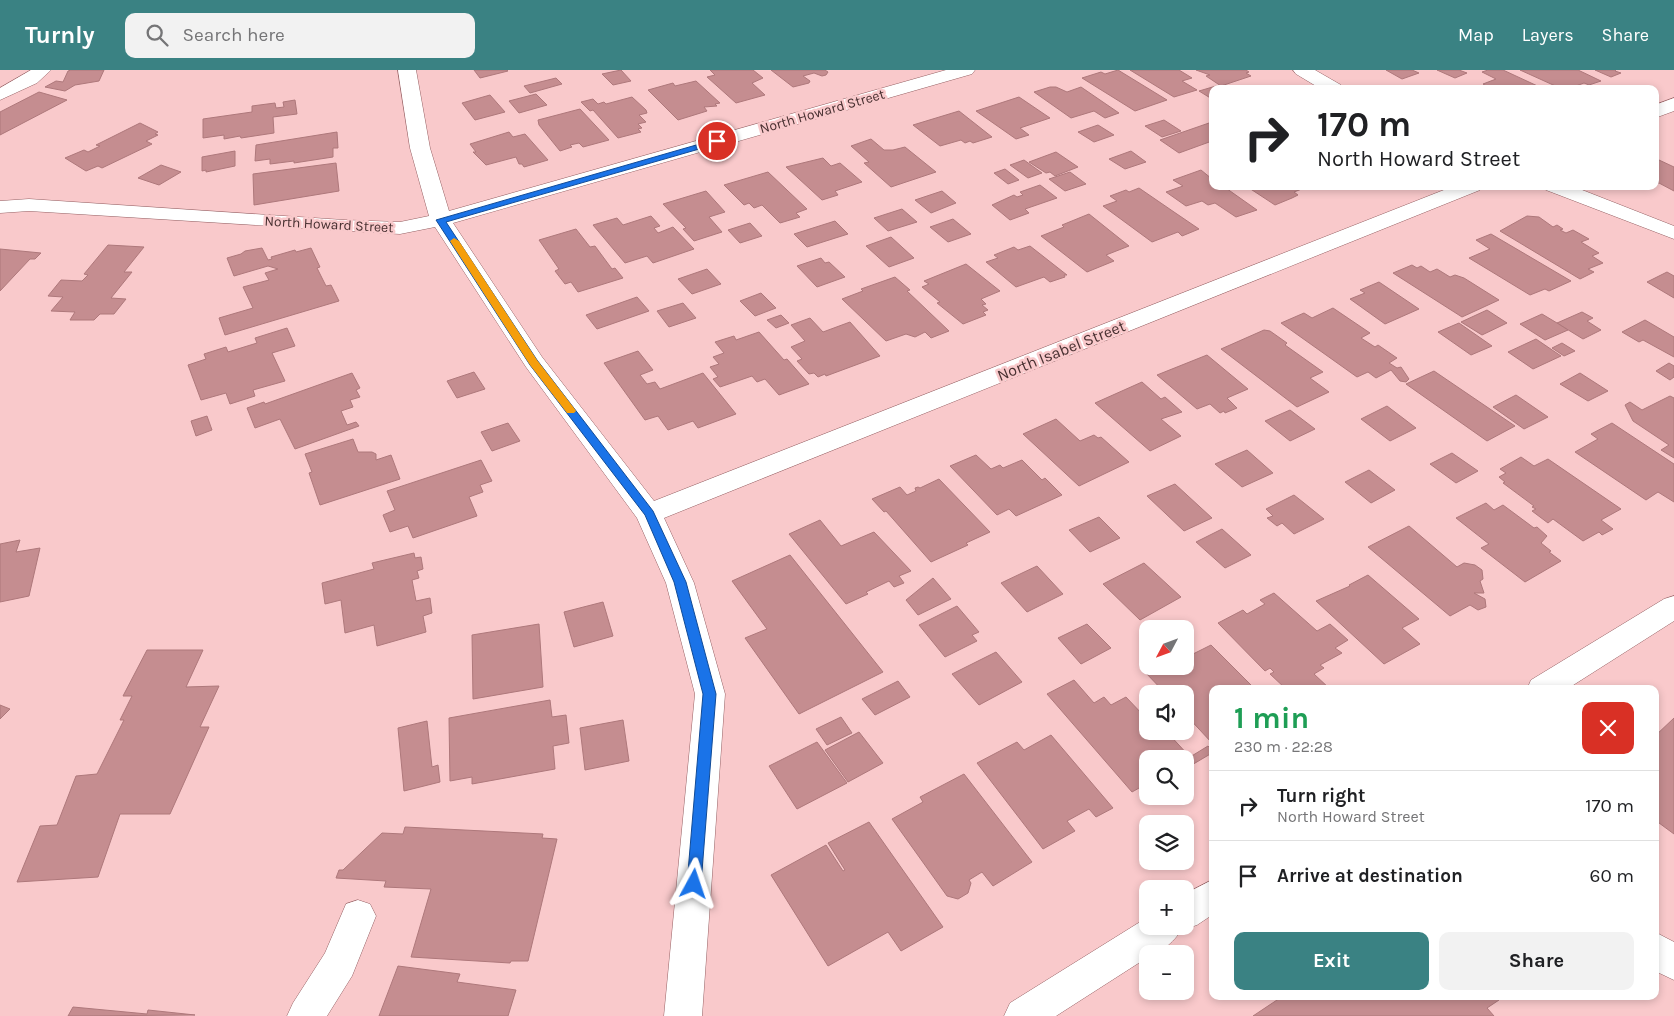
<!DOCTYPE html>
<meta charset="utf-8">
<style>
body{margin:0;font-family:Karla,sans-serif;background:#f2f2f2;color:#202124;height:100vh;display:flex;flex-direction:column;font-size:19px;white-space:nowrap}
*{box-sizing:border-box;margin:0}
p{font-size:16px;color:#757577}
.icon{flex:none;width:28px;height:28px;fill:none;stroke:currentColor;stroke-width:2;stroke-linecap:round;stroke-linejoin:round}
.map{position:relative;flex:1;overflow:hidden}
.panel{position:absolute;left:1209px;top:615px;width:450px;height:315px;display:flex;flex-direction:column;background:#fff;border-radius:10px;box-shadow:0 2px 8px #0003}
.panel>*{flex:none}
.banner{position:absolute;left:1209px;top:15px;width:450px;height:105px;border-radius:10px;box-shadow:0 2px 8px #0003;background:#fff;color:#202124;overflow:hidden}
.needle{width:32px;rotate:229deg}
.tools{position:absolute;left:1139px;top:550px;display:grid;gap:10px}
.tools a{display:grid;place-items:center;width:55px;height:55px;border-radius:10px;background:#fff;box-shadow:0 2px 8px #0003;font-size:25px}
.pin{position:absolute;display:grid;place-items:center;width:42px;height:42px;color:#fff;margin:-21px;border:2px solid #fff;border-radius:50%;box-shadow:0 1px 5px #0007}
.me{position:absolute;width:55px;margin:-28px;rotate:5deg;stroke-linejoin:round;filter:drop-shadow(0 0 4px #0008)}
.turn{display:flex;align-items:center;gap:18px;height:105px;padding:0 25px;font-size:22px}
.turn .icon{width:65px;height:65px;stroke-width:2.5}
.turn b{display:block;font-size:35px;line-height:42px}
.round{display:grid;place-items:center;flex:none;width:52px;height:52px;border-radius:10px;background:#f2f2f2}
.overview{display:flex;align-items:center;justify-content:space-between;height:85px;padding:0 25px}
h1{font-size:30px;font-weight:700;line-height:38px;color:#1e9e55}
.cta{display:flex;gap:10px;margin-top:auto;padding:10px 25px}
.cta a{flex:1;height:58px;border-radius:10px;background:#3a8283;color:#fff;font-size:20px;font-weight:700;line-height:58px;text-align:center}
.cta a+a{background:#f2f2f2;color:#202124}
ul{padding:0;list-style:none}
li{display:flex;align-items:center;gap:15px;height:70px;padding:0 25px;border-top:1px solid #e0e0e0}
li div{flex:1}
li b{display:block;font-size:19px}
li em{font-style:normal}
header{display:flex;align-items:center;gap:30px;box-sizing:border-box;height:70px;padding:0 25px;background:#3a8283;color:#fff}
header strong{font-size:24px}
nav{display:flex;gap:28px;margin-inline-start:auto;font-size:18px}
.search{width:350px;height:45px;background:#f2f2f2;display:flex;align-items:center;gap:12px;box-sizing:border-box;padding:0 18px;border-radius:10px;color:#757577;font-size:19px}
.map>svg:first-child{display:block}
.building{fill:#c58d90;stroke:#ae787b}
.lines{fill:none;stroke-linecap:round;stroke-linejoin:round}
.minor-casing{stroke:#956164;stroke-width:1}
.minor{fill:#fff;fill-rule:evenodd}
.route{fill:#1a73e8;stroke:#114b97}
.slow{fill:#f59e0b}
.labels{text-anchor:middle;stroke-width:5;stroke-linejoin:round;paint-order:stroke}
.far-street-label{font-size:14px;fill:#483031;stroke:#f9c9cb}
.street-label{font-size:16px;fill:#483031;stroke:#f9c9cb}
</style>
<header>
<strong>Turnly</strong>
<div class="search"><svg class="icon" aria-label="search" viewBox="0 0 24 24"><circle cx="10" cy="10" r="6"/><path d="M15 15l6 6"/></svg>Search here</div>
<nav><a>Map</a><a>Layers</a><a>Share</a></nav>
</header>
<div class="map">
<svg width="1674" height="946" viewBox="0 0 1674 946">
<rect width="100%" height="100%" fill="#f9c9cb"/>
<g class="building">
<polygon points="71,0 104,0 99,11 75,15 65,21 45,17 56,11 63,12 68,1"/>
<polygon points="474,0 507,0 508,1 480,8"/>
<polygon points="621,0 631,11 613,15 602,4"/>
<polygon points="710,0 753,0 763,8 752,13 765,25 736,33 707,7 715,5"/>
<polygon points="771,0 825,0 828,2 826,5 822,6 814,3 803,6 810,11 809,13 793,17"/>
<polygon points="1118,0 1167,30 1135,41 1082,8 1101,2 1105,4"/>
<polygon points="1130,0 1179,0 1192,8 1182,11 1197,20 1174,27"/>
<polygon points="1196,0 1246,0 1249,2 1246,3 1251,6 1221,16 1206,6 1210,5"/>
<polygon points="1386,0 1412,0 1419,3 1402,9"/>
<polygon points="1437,0 1459,0 1467,3 1455,8"/>
<polygon points="1488,0 1503,0 1544,19 1488,19 1490,18 1483,14 1496,9 1482,2"/>
<polygon points="1520,0 1578,0 1601,11 1589,15 1584,13 1568,19 1562,19"/>
<polygon points="1595,0 1616,0 1615,1 1621,3 1611,7"/>
<polygon points="556,8 562,14 530,23 524,16"/>
<polygon points="696,11 720,33 715,34 717,36 704,37 707,41 678,50 648,20 673,13 675,16"/>
<polygon points="1216,16 1221,19 1212,19 1212,29 1199,21"/>
<polygon points="1050,17 1056,17 1067,22 1081,17 1119,43 1105,48 1094,41 1071,48 1034,22"/>
<polygon points="39,22 67,30 0,65 0,42"/>
<polygon points="536,24 547,35 519,43 509,31"/>
<polygon points="490,25 505,42 475,50 462,33"/>
<polygon points="632,27 646,40 647,43 639,45 646,52 638,54 642,58 638,59 641,62 618,68 593,40 590,41 581,32 593,29 598,34 604,32 606,34"/>
<polygon points="1019,27 1050,48 1020,58 1029,65 1016,69 976,41"/>
<polygon points="295,30 297,44 273,47 274,63 241,68 240,66 224,69 224,65 203,68 203,49 252,42 252,36 275,33 276,38 284,37 283,32"/>
<polygon points="580,39 609,70 583,77 579,73 570,75 572,77 560,81 539,55 538,50"/>
<polygon points="959,41 992,67 973,73 970,71 965,73 961,70 940,76 913,55"/>
<polygon points="1164,50 1181,61 1162,67 1145,56"/>
<polygon points="140,53 158,62 155,64 158,65 146,71 152,74 102,98 98,96 86,101 65,88 84,80 88,82 100,76 96,75"/>
<polygon points="1209,53 1212,55 1212,71 1179,83 1160,70"/>
<polygon points="1098,55 1114,65 1094,72 1078,62"/>
<polygon points="337,62 338,78 333,78 333,87 294,93 294,91 270,94 270,89 255,91 256,75"/>
<polygon points="509,62 513,67 525,64 548,90 524,97 522,94 519,94 516,87 486,95 473,82 476,82 470,74"/>
<polygon points="871,69 884,80 893,80 905,77 936,102 891,117 864,93 869,92 851,76"/>
<polygon points="235,81 235,96 206,102 206,100 202,101 202,87"/>
<polygon points="1131,81 1146,92 1125,99 1109,89"/>
<polygon points="1056,82 1078,97 1055,106 1050,102 1046,103 1029,92"/>
<polygon points="823,88 831,96 840,93 862,112 835,121 838,125 822,130 786,97"/>
<polygon points="1024,90 1042,103 1028,108 1010,95"/>
<polygon points="1659,90 1674,97 1674,121 1659,113 1655,115 1655,91"/>
<polygon points="336,93 339,121 254,135 253,104"/>
<polygon points="161,95 181,102 159,115 138,108"/>
<polygon points="1005,99 1019,110 1008,114 994,103"/>
<polygon points="1201,100 1212,109 1212,116 1223,116 1257,140 1236,147 1215,133 1208,135 1202,131 1186,136 1166,122 1183,116 1173,110"/>
<polygon points="768,102 807,139 796,143 800,147 780,153 762,135 754,138 749,133 744,135 724,115"/>
<polygon points="1070,102 1086,114 1065,121 1049,109"/>
<polygon points="1040,115 1057,128 1025,139 1029,143 1010,150 992,135 1014,125 1017,127 1023,125 1020,122"/>
<polygon points="1246,116 1307,116 1307,117 1294,122 1298,125 1292,128 1275,135"/>
<polygon points="1139,118 1174,142 1199,159 1182,166 1178,162 1152,172 1103,136 1117,131 1110,126 1126,120 1129,122"/>
<polygon points="706,121 725,142 709,147 722,162 694,171 683,159 686,158 663,134"/>
<polygon points="942,121 956,133 931,143 915,130"/>
<polygon points="902,139 917,152 888,161 874,148"/>
<polygon points="1089,144 1129,176 1106,185 1114,191 1087,202 1041,166 1064,157 1062,155"/>
<polygon points="651,146 660,156 654,158 658,163 673,157 694,179 653,193 647,186 625,193 593,155 617,148 623,155"/>
<polygon points="1527,146 1539,147 1553,157 1557,155 1563,159 1560,160 1566,163 1573,160 1589,169 1581,172 1599,183 1592,186 1603,193 1588,199 1594,202 1580,209 1500,161"/>
<polygon points="953,149 971,164 948,172 930,157"/>
<polygon points="835,151 848,164 807,177 794,164"/>
<polygon points="750,153 762,166 740,173 728,160"/>
<polygon points="576,159 590,177 595,176 612,199 615,198 623,208 578,222 571,212 565,214 555,201 559,199 539,170"/>
<polygon points="1491,164 1571,211 1549,221 1545,219 1530,225 1469,188 1490,179 1476,170"/>
<polygon points="891,167 914,188 889,197 866,176"/>
<polygon points="108,175 144,177 124,202 132,202 111,228 126,229 114,244 100,244 94,250 70,250 75,242 51,241 63,227 48,226 61,210 82,211 88,205 84,204"/>
<polygon points="1030,176 1067,205 1064,205 1065,207 1050,212 1044,207 1016,217 986,192 998,188 994,185 1014,177 1018,180"/>
<polygon points="262,178 268,190 272,189 271,187 295,180 296,182 311,178 320,197 317,198 326,216 331,215 339,231 225,265 219,248 253,238 243,217 269,210 265,203 278,199 268,196 234,206 227,188 241,184 245,181"/>
<polygon points="0,179 41,183 35,189 30,189 0,221"/>
<polygon points="821,188 825,193 829,192 845,207 817,217 797,196"/>
<polygon points="966,194 1000,221 981,229 986,234 982,235 988,240 983,242 986,245 963,254 937,233 940,232 922,217 929,214 924,211"/>
<polygon points="1412,195 1417,198 1421,196 1430,202 1437,199 1450,207 1455,205 1464,208 1499,230 1462,247 1393,203"/>
<polygon points="707,199 721,214 692,224 678,209"/>
<polygon points="1667,202 1674,206 1674,228 1647,212"/>
<polygon points="895,207 910,220 907,221 949,261 931,268 925,262 915,267 906,264 886,271 842,229 863,221 861,219"/>
<polygon points="1379,212 1419,239 1385,254 1350,229 1365,223 1360,220"/>
<polygon points="761,223 776,238 755,246 740,231"/>
<polygon points="637,227 649,241 597,259 586,245"/>
<polygon points="683,233 696,248 669,257 657,241"/>
<polygon points="1333,238 1370,263 1361,268 1375,277 1378,275 1397,288 1389,293 1397,298 1401,297 1409,309 1406,312 1400,311 1391,300 1376,308 1368,302 1357,307 1281,253 1304,243 1312,248"/>
<polygon points="1487,240 1507,253 1482,265 1461,252"/>
<polygon points="1582,242 1593,248 1587,251 1601,260 1583,269 1557,253"/>
<polygon points="1542,244 1557,253 1568,260 1545,270 1520,254"/>
<polygon points="781,245 789,253 776,258 767,250"/>
<polygon points="810,248 823,262 850,252 880,286 826,306 825,304 818,307 814,303 809,304 797,291 802,289 791,277 805,271 791,255"/>
<polygon points="1645,250 1674,267 1674,287 1643,270 1639,272 1622,262"/>
<polygon points="1459,253 1492,276 1471,285 1438,262"/>
<polygon points="287,258 295,276 272,283 285,311 253,320 255,326 230,334 226,323 201,330 188,295 206,289 204,284 226,277 228,282 257,273 255,268"/>
<polygon points="1264,260 1270,261 1287,273 1285,275 1323,302 1310,308 1329,322 1297,337 1221,279"/>
<polygon points="759,262 784,290 787,289 809,314 779,325 765,309 757,312 752,306 720,317 713,309 718,307 710,297 719,294 713,287 724,283 715,272 734,266 736,270"/>
<polygon points="1536,269 1561,286 1533,299 1508,282"/>
<polygon points="1562,273 1575,281 1564,286 1552,278"/>
<polygon points="638,281 653,300 640,305 647,314 655,312 660,319 703,303 736,344 698,358 693,351 668,360 658,346 645,350 604,293"/>
<polygon points="1207,285 1248,319 1227,328 1237,338 1225,343 1224,341 1220,343 1210,334 1197,339 1157,305"/>
<polygon points="1669,293 1674,296 1674,307 1670,310 1656,301"/>
<polygon points="1434,301 1515,356 1487,371 1406,314"/>
<polygon points="474,302 485,319 457,328 447,311"/>
<polygon points="352,303 360,318 356,320 360,327 350,330 353,337 341,341 347,355 356,352 359,356 295,379 280,349 255,358 247,338 264,332 265,334"/>
<polygon points="1580,303 1608,321 1588,331 1560,314"/>
<polygon points="1142,312 1161,329 1165,327 1182,342 1161,349 1181,366 1150,381 1095,333"/>
<polygon points="1516,325 1548,347 1524,359 1493,337"/>
<polygon points="1670,326 1674,328 1674,388 1661,380 1669,375 1633,351 1625,335 1630,332 1642,340"/>
<polygon points="1387,336 1416,358 1390,371 1361,349"/>
<polygon points="1290,340 1315,359 1290,371 1265,351"/>
<polygon points="207,346 212,360 196,366 191,351"/>
<polygon points="1056,349 1080,371 1094,365 1098,368 1101,367 1129,392 1079,416 1023,364"/>
<polygon points="508,353 520,371 492,381 481,362"/>
<polygon points="1612,353 1674,394 1674,432 1658,422 1646,430 1575,382 1598,369 1591,364"/>
<polygon points="353,369 358,382 372,382 376,384 376,390 391,385 400,409 320,435 309,403 312,402 305,384"/>
<polygon points="1247,380 1273,403 1242,417 1215,394"/>
<polygon points="1452,383 1478,401 1456,413 1430,394"/>
<polygon points="976,385 991,399 1000,395 1003,398 1022,390 1042,410 1045,408 1062,425 1016,446 1009,439 997,445 950,396"/>
<polygon points="1521,387 1534,396 1548,389 1621,439 1601,450 1613,459 1602,465 1599,462 1583,471 1553,449 1548,453 1532,441 1536,439 1532,437 1534,436 1503,413 1505,412 1499,407 1506,403 1500,399"/>
<polygon points="481,390 492,411 480,415 483,422 469,427 477,446 413,468 408,456 390,462 383,445 395,440 387,421"/>
<polygon points="1369,400 1395,420 1371,433 1345,412"/>
<polygon points="939,409 990,462 966,473 968,475 931,492 886,441 884,442 872,429 900,417 907,425 916,421 915,418 918,417 920,418"/>
<polygon points="1175,414 1212,448 1184,461 1147,426"/>
<polygon points="1294,425 1324,449 1294,464 1282,453 1277,456 1267,448 1273,446 1266,439"/>
<polygon points="1486,433 1494,440 1503,435 1534,458 1537,457 1547,466 1541,473 1551,481 1549,482 1561,491 1525,512 1481,478 1489,474 1456,448"/>
<polygon points="1099,447 1120,468 1090,482 1069,460"/>
<polygon points="820,450 841,476 874,462 911,501 899,506 904,513 894,517 889,511 866,522 868,524 846,534 789,464"/>
<polygon points="1409,456 1457,497 1464,493 1475,495 1482,500 1483,509 1480,511 1484,523 1474,523 1485,529 1486,537 1478,540 1470,535 1450,546 1368,477"/>
<polygon points="1222,459 1251,485 1225,498 1196,472"/>
<polygon points="20,470 16,482 40,478 29,526 0,532 0,474"/>
<polygon points="414,483 415,488 421,487 423,499 417,501 419,508 412,510 416,531 430,528 432,543 423,546 426,562 377,576 374,555 345,563 341,530 325,534 322,513 374,499 372,493"/>
<polygon points="790,485 883,602 799,644 745,568 767,559 732,511"/>
<polygon points="1144,493 1181,527 1140,550 1103,514"/>
<polygon points="1037,496 1063,524 1027,542 1001,513"/>
<polygon points="1368,505 1419,549 1402,558 1420,574 1384,594 1316,531 1350,516 1349,515"/>
<polygon points="933,508 951,529 918,545 906,530"/>
<polygon points="1274,523 1317,561 1330,554 1348,570 1335,578 1342,583 1320,595 1324,598 1314,604 1330,619 1286,619 1270,604 1274,602 1270,598 1265,601 1218,553 1243,540 1247,544 1265,534 1260,530"/>
<polygon points="603,532 613,566 574,577 564,542"/>
<polygon points="957,536 979,562 972,565 977,571 945,587 919,555"/>
<polygon points="539,554 543,617 473,629 472,565"/>
<polygon points="1087,554 1111,578 1081,594 1058,568"/>
<polygon points="1211,575 1255,619 1212,619 1212,673 1185,644 1185,624 1166,624 1144,601 1153,596 1185,596 1185,588"/>
<polygon points="147,580 203,580 186,617 219,616 200,657 209,657 170,744 120,744 98,807 17,812 40,756 57,755 76,706 97,704 124,650 120,650 132,626 123,626"/>
<polygon points="996,582 1022,612 979,635 952,604"/>
<polygon points="1074,610 1094,633 1104,627 1111,635 1126,627 1144,646 1148,645 1148,661 1166,661 1190,687 1208,676 1212,680 1212,683 1185,699 1185,689 1148,689 1148,713 1132,722 1047,624"/>
<polygon points="898,611 910,627 875,645 862,629"/>
<polygon points="550,630 552,647 566,645 569,673 553,676 555,699 472,714 472,707 450,711 449,648"/>
<polygon points="0,635 10,639 0,649"/>
<polygon points="841,647 852,663 827,675 816,659"/>
<polygon points="1674,648 1674,764 1655,750 1655,666"/>
<polygon points="623,650 629,691 585,700 580,658"/>
<polygon points="427,651 432,697 438,695 440,712 404,721 398,658"/>
<polygon points="859,662 883,693 848,712 825,680"/>
<polygon points="1051,665 1113,738 1096,747 1089,739 1067,751 1075,761 1043,779 977,693 1017,672 1024,680"/>
<polygon points="817,672 847,713 797,739 769,696"/>
<polygon points="964,704 1032,792 993,816 982,802 969,810 971,813 968,823 958,829 947,826 892,749 923,732 920,727"/>
<polygon points="869,752 943,857 901,881 888,862 828,896 771,805 826,775 843,801 845,800 828,773"/>
<polygon points="405,757 543,764 542,768 557,769 528,891 511,891 510,893 411,887 431,819 384,817 386,811 336,808 339,800 343,800 382,763 403,764"/>
<polygon points="398,896 460,904 457,912 516,920 508,946 379,946"/>
<polygon points="1283,926 1496,926 1499,930 1487,938 1494,946 1253,946"/>
<polygon points="73,937 147,944 148,940 195,945 68,946"/>
</g>
<g class="lines">
<defs>
<g id="minor">
<polygon points="31,0 51,0 37,13 0,30 0,18"/>
<polygon points="398,0 416,0 430,78 449,141 946,0 975,0 972,4 453,153 542,287 654,431 1454,116 1483,116 1480,120 664,448 694,513 725,624 702,946 664,946 695,624 666,513 637,448 526,297 435,157 400,164 29,141 0,143 0,131 29,129 344,150 400,152 429,146 410,78"/>
<polygon points="1293,0 1315,0 1341,15 1344,19 1321,19 1296,4"/>
<polygon points="1674,28 1674,41 1655,48 1655,35"/>
<polygon points="1543,116 1572,116 1674,156 1674,169 1546,120"/>
<polygon points="1674,526 1674,551 1567,619 1527,619 1531,610 1664,529"/>
<path d="M1212,810V845L1197,855L1185,859L1182,858C1177,869 1161,884 1148,884V887L1056,946H1004L1010,933L1148,847V856H1185V824Z"/>
<polygon points="358,830 370,834 376,846 352,906 327,946 287,946 293,933 325,883 346,834"/>
<polygon points="1655,862 1674,872 1674,910 1655,901"/>
</g>
</defs>
<use href="#minor" class="minor-casing"/>
<use href="#minor" class="minor"/>
</g>
<polygon class="route" points="717,69 721,71 720,73 446,152 537,290 653,441 686,512 716,624 701,814 699,818 694,820 689,818 687,814 703,624 674,512 645,445 530,295 436,150"/>
<polygon class="slow" points="454,168 459,171 537,290 574,338 576,341 574,343 567,343 530,295 450,171"/>
<g class="labels">
<g class="far-street-label">
<text transform="translate(822 41) rotate(-16)" y="5">North Howard Street</text>
<text transform="translate(329 154) rotate(3)" y="5">North Howard Street</text>
</g>
<g class="street-label">
<text transform="translate(1061 280) rotate(-22)" y="6">North Isabel Street</text>
</g>
</g>
</svg>
<div class="tools">
<a><svg class="needle" viewBox="-14 -14 28 28"><path d="M0-13l5 13h-10z" fill="#e53935"/><path d="M0 13l5-13h-10z" fill="#757577"/></svg></a>
<a><svg class="icon" aria-label="sound" viewBox="0 0 24 24"><path d="M4 9h4l5-4v14l-5-4H4zM17 9q2 3 0 6"/></svg></a>
<a><svg class="icon" aria-label="search" viewBox="0 0 24 24"><circle cx="10" cy="10" r="6"/><path d="M15 15l6 6"/></svg></a>
<a><svg class="icon" aria-label="layers" viewBox="0 0 24 24"><path d="M12 4l9 5-9 5-9-5zM3 14l9 5 9-5"/></svg></a>
<a>+</a>
<a>−</a>
</div>
<div class="pin" style="left:717px;top:71px;background:#d93025"><svg class="icon" aria-label="arrive" viewBox="0 0 24 24"><path d="M6 21V4h12l-3 4 3 4H6"/></svg></div>
<svg class="me" style="left:694px;top:814px" viewBox="-20 -20 40 40"><path d="M0-17L14 15 0 8-14 15z" fill="#1a73e8" stroke="#fff" stroke-width="4"/></svg>
<div class="banner">
<div class="turn"><svg class="icon" aria-label="right" viewBox="0 0 24 24"><path d="M7 20v-9h11M14 6l5 5-5 5"/></svg><div><b>170 m</b>North Howard Street</div></div>
</div>
<section class="panel">
<div class="overview"><div><h1>1 min</h1><p>230 m · 22:28</p></div><a class="round" style="background:#d93025;color:#fff"><svg class="icon" aria-label="close" viewBox="0 0 24 24"><path d="M6 6l12 12M18 6L6 18"/></svg></a></div>
<ul>
<li><svg class="icon" aria-label="right" viewBox="0 0 24 24"><path d="M7 20v-9h11M14 6l5 5-5 5"/></svg><div><b>Turn right</b><p>North Howard Street</p></div><em>170 m</em></li>
<li><svg class="icon" aria-label="arrive" viewBox="0 0 24 24"><path d="M6 21V4h12l-3 4 3 4H6"/></svg><div><b>Arrive at destination</b></div><em>60 m</em></li>
</ul>
<div class="cta"><a>Exit</a><a>Share</a></div>
</section>
</div>
